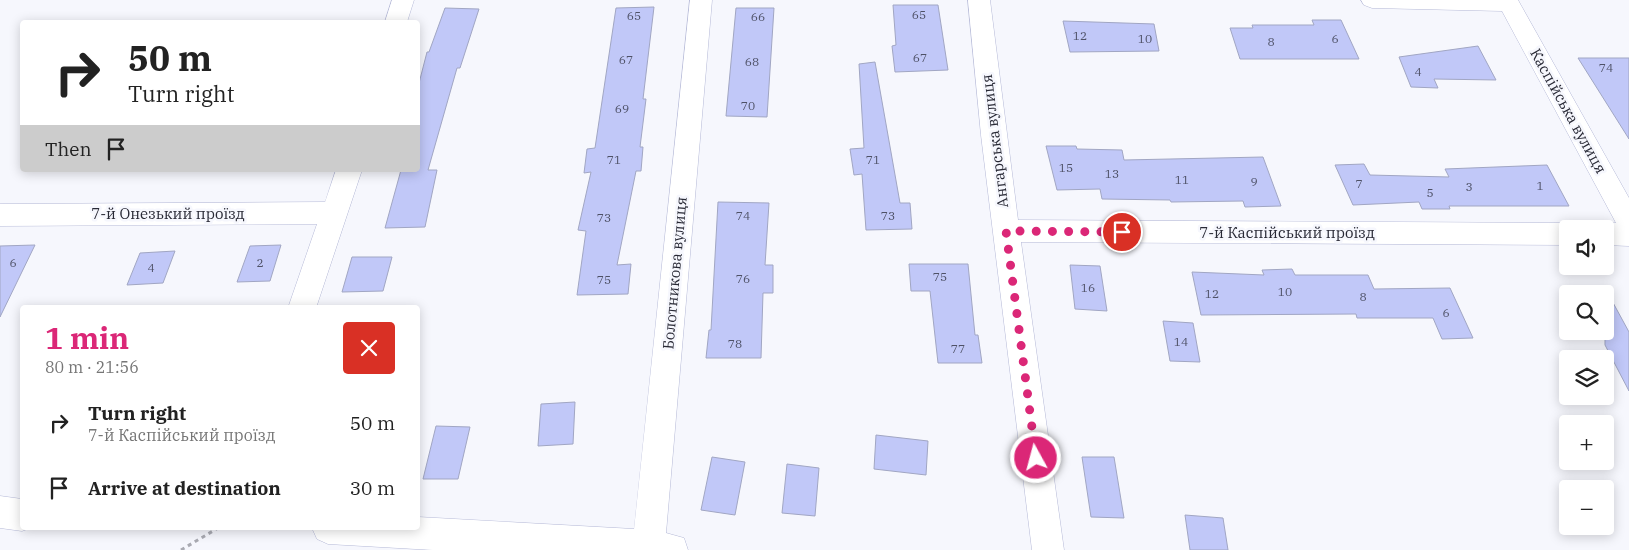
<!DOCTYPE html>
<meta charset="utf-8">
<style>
body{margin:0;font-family:"IBM Plex Serif",serif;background:#f6f6f6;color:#222;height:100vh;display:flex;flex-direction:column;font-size:19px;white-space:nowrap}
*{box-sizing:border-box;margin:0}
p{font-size:16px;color:#767676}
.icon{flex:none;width:28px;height:28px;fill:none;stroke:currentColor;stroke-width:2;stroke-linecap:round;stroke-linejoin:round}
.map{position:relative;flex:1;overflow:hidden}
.drawer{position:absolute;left:20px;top:305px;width:400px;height:225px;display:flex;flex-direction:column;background:#fff;border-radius:5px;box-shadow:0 2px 12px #0003}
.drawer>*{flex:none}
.top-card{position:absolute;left:20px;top:20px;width:400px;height:152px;border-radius:5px;box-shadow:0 2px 12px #0003;background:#fff;color:#222;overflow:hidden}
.tools{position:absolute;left:1559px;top:220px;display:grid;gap:10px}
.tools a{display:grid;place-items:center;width:55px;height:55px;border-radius:5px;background:#fff;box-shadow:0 2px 12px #0003;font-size:25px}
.pin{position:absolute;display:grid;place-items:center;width:42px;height:42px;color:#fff;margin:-21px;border:2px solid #fff;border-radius:50%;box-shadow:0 1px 5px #0007}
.me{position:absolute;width:55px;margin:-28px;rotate:353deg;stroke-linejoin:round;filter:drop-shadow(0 0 4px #0008)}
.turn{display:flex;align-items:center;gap:18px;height:105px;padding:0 25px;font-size:22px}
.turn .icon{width:65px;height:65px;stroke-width:2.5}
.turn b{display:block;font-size:35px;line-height:42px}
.then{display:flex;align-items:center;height:48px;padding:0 25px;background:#0003;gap:10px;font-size:19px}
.round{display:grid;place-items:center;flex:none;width:52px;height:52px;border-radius:5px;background:#f6f6f6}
.overview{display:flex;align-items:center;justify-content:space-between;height:85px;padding:0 25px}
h1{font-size:30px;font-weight:700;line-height:38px;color:#db2777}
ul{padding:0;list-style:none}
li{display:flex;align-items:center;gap:15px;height:65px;padding:0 25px}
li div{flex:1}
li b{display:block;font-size:19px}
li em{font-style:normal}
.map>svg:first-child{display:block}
.building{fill:#c1c8f8;stroke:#a1a6c3}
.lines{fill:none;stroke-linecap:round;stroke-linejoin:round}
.minor-casing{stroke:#b5b9d7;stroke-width:1}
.path{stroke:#a9aab2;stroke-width:3;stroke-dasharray:4 4;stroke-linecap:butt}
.minor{fill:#fff;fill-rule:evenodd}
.route{stroke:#db2777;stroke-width:9;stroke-dasharray:0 16.2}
.labels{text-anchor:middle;stroke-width:5;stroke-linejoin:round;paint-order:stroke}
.number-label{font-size:12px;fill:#4e5166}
.street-label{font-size:15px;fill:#282935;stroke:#f6f7fd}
</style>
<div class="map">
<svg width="1629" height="550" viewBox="0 0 1629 550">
<rect width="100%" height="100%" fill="#f6f7fd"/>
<g class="building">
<polygon points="893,5 938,5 948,70 895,72 892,46 896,45"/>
<polygon points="654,7 643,99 646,99 640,147 643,147 641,171 636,171 617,265 631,264 628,294 577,295 586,231 578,230 591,172 584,173 587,149 595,148 616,8"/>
<polygon points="445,8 479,9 460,68 457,68 428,170 437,170 425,227 385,228 401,170 418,170 418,87 427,52 429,52"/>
<polygon points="736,8 774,8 767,117 726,116"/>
<polygon points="1312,20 1341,20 1359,59 1240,59 1230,28 1253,28 1252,25 1314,25"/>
<polygon points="1063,21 1154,24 1159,51 1070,52"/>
<polygon points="1478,46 1496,80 1434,79 1438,88 1411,87 1399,57"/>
<polygon points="1578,58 1629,58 1629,139"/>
<polygon points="875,62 900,203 910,203 912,229 866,230 862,174 854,175 850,149 864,148 859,64"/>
<polygon points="1046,146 1076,146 1077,149 1122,150 1124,160 1263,157 1281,206 1245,207 1243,201 1171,202 1170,200 1102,199 1100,189 1057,190"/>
<polygon points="1364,164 1370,175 1449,177 1445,169 1547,165 1569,206 1449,206 1450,209 1422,209 1419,202 1353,205 1335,165"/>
<polygon points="718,202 769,203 765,265 773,265 773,293 763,293 761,358 706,358 709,330 711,330"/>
<polygon points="35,245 0,317 0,246"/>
<polygon points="281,245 270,281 237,282 250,246"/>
<polygon points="175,251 163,283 127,285 140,253"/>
<polygon points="352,257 392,257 383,291 342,292"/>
<polygon points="909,264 968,264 975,335 978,335 982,363 938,363 930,291 911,291"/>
<polygon points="1070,265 1100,266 1107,311 1075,309"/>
<polygon points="1292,269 1295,275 1368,275 1374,289 1450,288 1473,338 1442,339 1433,318 1357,318 1356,314 1201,315 1192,272 1264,275 1262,270"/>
<polygon points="1605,288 1629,332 1629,391 1605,345"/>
<polygon points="1163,321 1193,323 1200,362 1170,361"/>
<polygon points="575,402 573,444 538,446 541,404"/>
<polygon points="436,426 470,427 458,479 423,479"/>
<polygon points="876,435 928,441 926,475 874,469"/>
<polygon points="712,457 745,462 735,515 701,510"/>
<polygon points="1082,457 1114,457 1124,518 1091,517"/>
<polygon points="787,464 819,468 815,516 782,513"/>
<polygon points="1185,515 1223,518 1228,550 1190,550"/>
</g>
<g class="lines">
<defs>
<g id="minor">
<polygon points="392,0 414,0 407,22 385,22"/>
<polygon points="690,0 712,0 666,533 684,538 688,550 433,550 328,544 317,539 312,528 418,528 418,517 634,529"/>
<polygon points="968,0 990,0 1018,220 1568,223 1579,229 1568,229 1568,245 1021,242 1064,550 1032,550 981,135"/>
<polygon points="1361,0 1518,0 1629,198 1629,246 1605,245 1605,229 1594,229 1605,223 1616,223 1502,11 1372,8 1364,5"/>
<polygon points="336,170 362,170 316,308 288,308 317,224 0,226 0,204 325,202"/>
<polygon points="0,496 22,499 22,528 30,528 22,531 0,528"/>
</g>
</defs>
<use href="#minor" class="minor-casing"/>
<polyline class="path" points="181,550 218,528"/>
<use href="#minor" class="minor"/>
</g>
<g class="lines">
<polyline class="route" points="1036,458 1006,231 1122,232"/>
</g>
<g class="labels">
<g class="number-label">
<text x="919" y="19">65</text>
<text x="634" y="20">65</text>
<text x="758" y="21">66</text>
<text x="1080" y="40">12</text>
<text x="1145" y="43">10</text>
<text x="1335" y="43">6</text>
<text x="1271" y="46">8</text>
<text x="920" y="62">67</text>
<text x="626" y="64">67</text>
<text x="752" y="66">68</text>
<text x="1606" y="72">74</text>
<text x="1418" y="76">4</text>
<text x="748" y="110">70</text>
<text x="622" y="113">69</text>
<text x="614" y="164">71</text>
<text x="873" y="164">71</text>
<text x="1066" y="172">15</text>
<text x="1112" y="178">13</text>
<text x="1182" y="184">11</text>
<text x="1254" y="186">9</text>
<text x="1359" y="188">7</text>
<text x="1540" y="190">1</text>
<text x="1469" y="191">3</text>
<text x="1430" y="197">5</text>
<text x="743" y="220">74</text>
<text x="888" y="220">73</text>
<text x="604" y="222">73</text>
<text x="13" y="267">6</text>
<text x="260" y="267">2</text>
<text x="151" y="272">4</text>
<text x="940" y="281">75</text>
<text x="743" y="283">76</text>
<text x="604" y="284">75</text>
<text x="1088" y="292">16</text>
<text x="1285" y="296">10</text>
<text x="1212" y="298">12</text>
<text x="1363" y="301">8</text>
<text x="1446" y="317">6</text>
<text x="1181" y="346">14</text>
<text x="735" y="348">78</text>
<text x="958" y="353">77</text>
</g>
<g class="street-label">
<text transform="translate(1568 111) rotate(61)" y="5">Каспійська вулиця</text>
<text transform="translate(995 141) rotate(-97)" y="5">Ангарська вулиця</text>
<text x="168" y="219">7-й Онезький проїзд</text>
<text x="1287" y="238">7-й Каспійський проїзд</text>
<text transform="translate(675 273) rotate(-85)" y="5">Болотникова вулиця</text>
</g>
</g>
</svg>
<div class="tools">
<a><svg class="icon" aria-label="sound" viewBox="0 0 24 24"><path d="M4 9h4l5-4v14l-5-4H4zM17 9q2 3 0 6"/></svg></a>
<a><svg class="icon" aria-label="search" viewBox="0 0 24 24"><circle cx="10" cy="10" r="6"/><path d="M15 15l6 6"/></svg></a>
<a><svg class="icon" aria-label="layers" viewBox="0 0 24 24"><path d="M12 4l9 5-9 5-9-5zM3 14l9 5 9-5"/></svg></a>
<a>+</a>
<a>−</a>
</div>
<div class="pin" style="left:1122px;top:232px;background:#d93025"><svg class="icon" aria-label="arrive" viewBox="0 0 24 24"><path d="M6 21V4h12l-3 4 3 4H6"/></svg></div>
<svg class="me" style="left:1036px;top:458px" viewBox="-20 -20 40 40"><circle r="17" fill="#db2777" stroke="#fff" stroke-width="3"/><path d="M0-11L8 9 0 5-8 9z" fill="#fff"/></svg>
<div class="top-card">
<div class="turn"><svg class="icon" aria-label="right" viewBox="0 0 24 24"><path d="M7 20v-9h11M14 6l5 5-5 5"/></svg><div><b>50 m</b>Turn right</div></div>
<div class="then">Then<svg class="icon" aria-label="arrive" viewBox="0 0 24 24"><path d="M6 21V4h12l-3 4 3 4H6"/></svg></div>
</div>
<section class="drawer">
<div class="overview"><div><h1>1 min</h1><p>80 m · 21:56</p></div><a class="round" style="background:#d93025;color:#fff"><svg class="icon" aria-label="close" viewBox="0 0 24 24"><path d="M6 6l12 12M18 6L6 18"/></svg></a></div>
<ul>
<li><svg class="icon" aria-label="right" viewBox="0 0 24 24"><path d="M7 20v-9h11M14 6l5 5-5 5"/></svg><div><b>Turn right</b><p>7-й Каспійський проїзд</p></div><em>50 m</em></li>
<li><svg class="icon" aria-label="arrive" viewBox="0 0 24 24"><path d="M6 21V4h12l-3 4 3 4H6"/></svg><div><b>Arrive at destination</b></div><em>30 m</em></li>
</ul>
</section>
</div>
